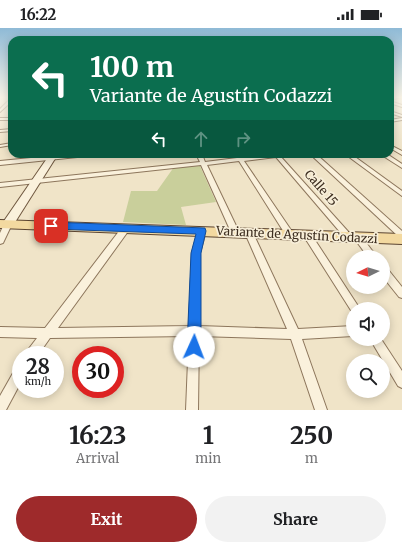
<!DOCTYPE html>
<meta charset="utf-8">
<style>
body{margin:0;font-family:Merriweather,serif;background:#f2f2f2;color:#202124;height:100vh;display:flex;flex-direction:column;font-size:15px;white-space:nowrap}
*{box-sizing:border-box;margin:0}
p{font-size:13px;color:#757577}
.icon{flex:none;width:22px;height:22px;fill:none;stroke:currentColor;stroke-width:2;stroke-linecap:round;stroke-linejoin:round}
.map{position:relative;height:382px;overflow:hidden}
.side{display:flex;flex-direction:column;background:#fff;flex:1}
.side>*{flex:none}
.banner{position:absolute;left:8px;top:8px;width:386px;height:122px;border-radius:12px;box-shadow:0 2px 10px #0003;background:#0b6e4f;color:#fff;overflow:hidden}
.needle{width:26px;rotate:265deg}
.tools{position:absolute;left:346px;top:222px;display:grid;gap:8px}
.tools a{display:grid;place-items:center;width:44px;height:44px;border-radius:50%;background:#fff;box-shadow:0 2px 10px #0003;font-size:20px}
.speed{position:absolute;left:12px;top:318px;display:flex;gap:8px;font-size:20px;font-weight:700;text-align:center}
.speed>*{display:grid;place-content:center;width:52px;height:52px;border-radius:50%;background:#fff;box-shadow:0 2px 10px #0003;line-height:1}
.speed small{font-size:10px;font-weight:400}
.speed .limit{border:6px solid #d22;background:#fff;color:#111}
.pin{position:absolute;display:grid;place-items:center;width:34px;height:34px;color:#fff;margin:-17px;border-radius:8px;box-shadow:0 2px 6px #0006}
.me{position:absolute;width:44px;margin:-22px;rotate:2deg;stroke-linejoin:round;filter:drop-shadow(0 0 3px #0008)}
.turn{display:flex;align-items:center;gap:14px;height:84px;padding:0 16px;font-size:18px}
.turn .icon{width:52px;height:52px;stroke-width:2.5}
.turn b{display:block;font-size:28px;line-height:34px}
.lanes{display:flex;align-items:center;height:38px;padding:0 16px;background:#0003;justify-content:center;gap:20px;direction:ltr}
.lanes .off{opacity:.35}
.eta{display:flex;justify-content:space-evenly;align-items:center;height:68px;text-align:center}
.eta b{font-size:24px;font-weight:700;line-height:28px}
.button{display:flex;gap:8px;margin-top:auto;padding:8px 16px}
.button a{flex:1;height:46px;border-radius:24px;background:#9e2a2b;color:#fff;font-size:16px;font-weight:700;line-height:46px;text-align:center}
.button a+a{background:#f2f2f2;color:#202124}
.status{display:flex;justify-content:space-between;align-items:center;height:28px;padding:0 20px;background:#fff;direction:ltr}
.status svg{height:11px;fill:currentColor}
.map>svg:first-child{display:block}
.green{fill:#c9cf9b}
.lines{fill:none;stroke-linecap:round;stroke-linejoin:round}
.street-casing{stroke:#8d765c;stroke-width:2}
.secondary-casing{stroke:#6f573f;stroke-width:2}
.primary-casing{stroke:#5b4430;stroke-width:2}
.street{fill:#faf1dc;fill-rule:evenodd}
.secondary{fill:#faf1dc;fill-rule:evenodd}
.primary{fill:#f3d9a0;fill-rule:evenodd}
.route{fill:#1a73e8;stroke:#114b97}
.labels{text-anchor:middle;stroke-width:3.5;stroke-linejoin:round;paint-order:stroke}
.street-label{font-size:12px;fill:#3d2e20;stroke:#f7eed8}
</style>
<div class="status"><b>16:22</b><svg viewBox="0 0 49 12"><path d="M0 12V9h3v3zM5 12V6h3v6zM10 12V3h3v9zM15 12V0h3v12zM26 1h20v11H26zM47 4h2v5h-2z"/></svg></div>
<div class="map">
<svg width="402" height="382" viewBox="0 0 402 382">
<rect width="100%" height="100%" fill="#f0e4c8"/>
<polygon class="green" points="200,138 216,174 181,179 186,197 123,194 131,163 157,163 174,139"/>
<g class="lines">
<defs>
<g id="street">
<polygon points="396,69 401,69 390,72 390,70"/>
<polygon points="11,70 12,70 12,73 0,84 0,81"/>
<polygon points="390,73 402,77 402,79 390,75"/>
<polygon points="390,83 402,87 402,89 390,85"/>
<rect x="0" y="90" width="12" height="2"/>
<polygon points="402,90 402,92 390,94 390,92"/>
<polygon points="12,101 12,103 0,104 0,102"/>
<polygon points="12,115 12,117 0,119 0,117"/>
<polygon points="390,117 402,123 402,127 390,120"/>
<polygon points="72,126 90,126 87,128 0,137 0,133"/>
<polygon points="196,126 202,126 205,134 237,130 234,126 240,126 242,130 273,126 295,126 292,128 281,129 353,209 352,211 346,211 276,129 244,133 293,205 294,207 293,209 287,209 239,133 207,137 239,204 238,206 232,206 231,204 201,137 0,159 0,155 200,134"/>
<polygon points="310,126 316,126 402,203 402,210 399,209"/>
<polygon points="345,126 351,126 402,163 402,168"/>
<polygon points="380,126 387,126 402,136 402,140"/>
<polygon points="8,193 12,196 3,215 0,216 0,205 5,194"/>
<polygon points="126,197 129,198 130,200 129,202 58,300 189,298 192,225 198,203 199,201 205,201 206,203 200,225 199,298 287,301 245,205 246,203 252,203 253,205 298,301 353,298 353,308 302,311 327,382 315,382 291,311 199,308 198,382 186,382 189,308 50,310 38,327 25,327 27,323 37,310 0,309 0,299 45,300 123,198"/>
<polygon points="308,205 311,206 360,281 353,281 353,285 352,284 305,210 304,208 305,206"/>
<polygon points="358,207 361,208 377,229 368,229 354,210 355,208"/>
<polygon points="383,238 386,239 402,259 402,270 399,269 383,249"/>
<polygon points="370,311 381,311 402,343 402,360 398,358"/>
<polygon points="21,336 21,354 6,382 0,382 0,368 17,338"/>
</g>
<polygon id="secondary" points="50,126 58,126 12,199 4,199 3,196 4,193"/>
<polygon id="primary" points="0,192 402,206 402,216 0,200"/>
</defs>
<use href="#street" class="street-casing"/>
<use href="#secondary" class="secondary-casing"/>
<use href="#primary" class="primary-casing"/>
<use href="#street" class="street"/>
<use href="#secondary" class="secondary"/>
<use href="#primary" class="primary"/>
</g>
<linearGradient id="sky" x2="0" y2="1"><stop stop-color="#8fbad6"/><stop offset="0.57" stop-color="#f8f3e6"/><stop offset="1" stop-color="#f8f3e6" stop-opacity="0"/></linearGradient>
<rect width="402" height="122" fill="url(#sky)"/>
<polygon class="route" points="51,194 205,200 206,203 201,225 201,319 199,324 194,326 189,324 187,319 191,225 196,206 51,201 47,198"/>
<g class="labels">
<g class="street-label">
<text transform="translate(321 160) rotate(49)" y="4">Calle 15</text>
<text transform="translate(297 207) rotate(3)" y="4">Variante de Agustín Codazzi</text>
</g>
</g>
</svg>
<div class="tools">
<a><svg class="needle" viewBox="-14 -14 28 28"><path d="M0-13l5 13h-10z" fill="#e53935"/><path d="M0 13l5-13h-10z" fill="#757577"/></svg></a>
<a><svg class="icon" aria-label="sound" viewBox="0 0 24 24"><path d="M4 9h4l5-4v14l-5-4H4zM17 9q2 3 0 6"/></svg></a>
<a><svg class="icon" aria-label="search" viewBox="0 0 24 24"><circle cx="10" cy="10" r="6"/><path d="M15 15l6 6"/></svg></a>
</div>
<div class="speed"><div>28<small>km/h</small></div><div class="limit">30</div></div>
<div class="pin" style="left:51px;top:198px;background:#d93025"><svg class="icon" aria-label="arrive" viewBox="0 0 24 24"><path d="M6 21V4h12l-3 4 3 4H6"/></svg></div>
<svg class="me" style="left:194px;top:319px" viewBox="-20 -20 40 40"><circle r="19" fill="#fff"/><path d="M0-13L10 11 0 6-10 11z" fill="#1a73e8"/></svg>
<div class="banner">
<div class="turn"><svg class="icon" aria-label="left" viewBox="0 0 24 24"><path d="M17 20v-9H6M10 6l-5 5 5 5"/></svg><div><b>100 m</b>Variante de Agustín Codazzi</div></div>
<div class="lanes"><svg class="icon" aria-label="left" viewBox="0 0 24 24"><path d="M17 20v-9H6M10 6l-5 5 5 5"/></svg><svg class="icon off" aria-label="ahead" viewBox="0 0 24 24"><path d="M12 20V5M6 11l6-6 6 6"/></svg><svg class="icon off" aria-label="right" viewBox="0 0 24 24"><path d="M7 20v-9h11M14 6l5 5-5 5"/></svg></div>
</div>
</div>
<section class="side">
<div class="eta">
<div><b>16:23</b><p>Arrival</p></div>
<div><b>1</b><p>min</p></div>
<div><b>250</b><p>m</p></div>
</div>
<div class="button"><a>Exit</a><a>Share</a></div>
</section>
